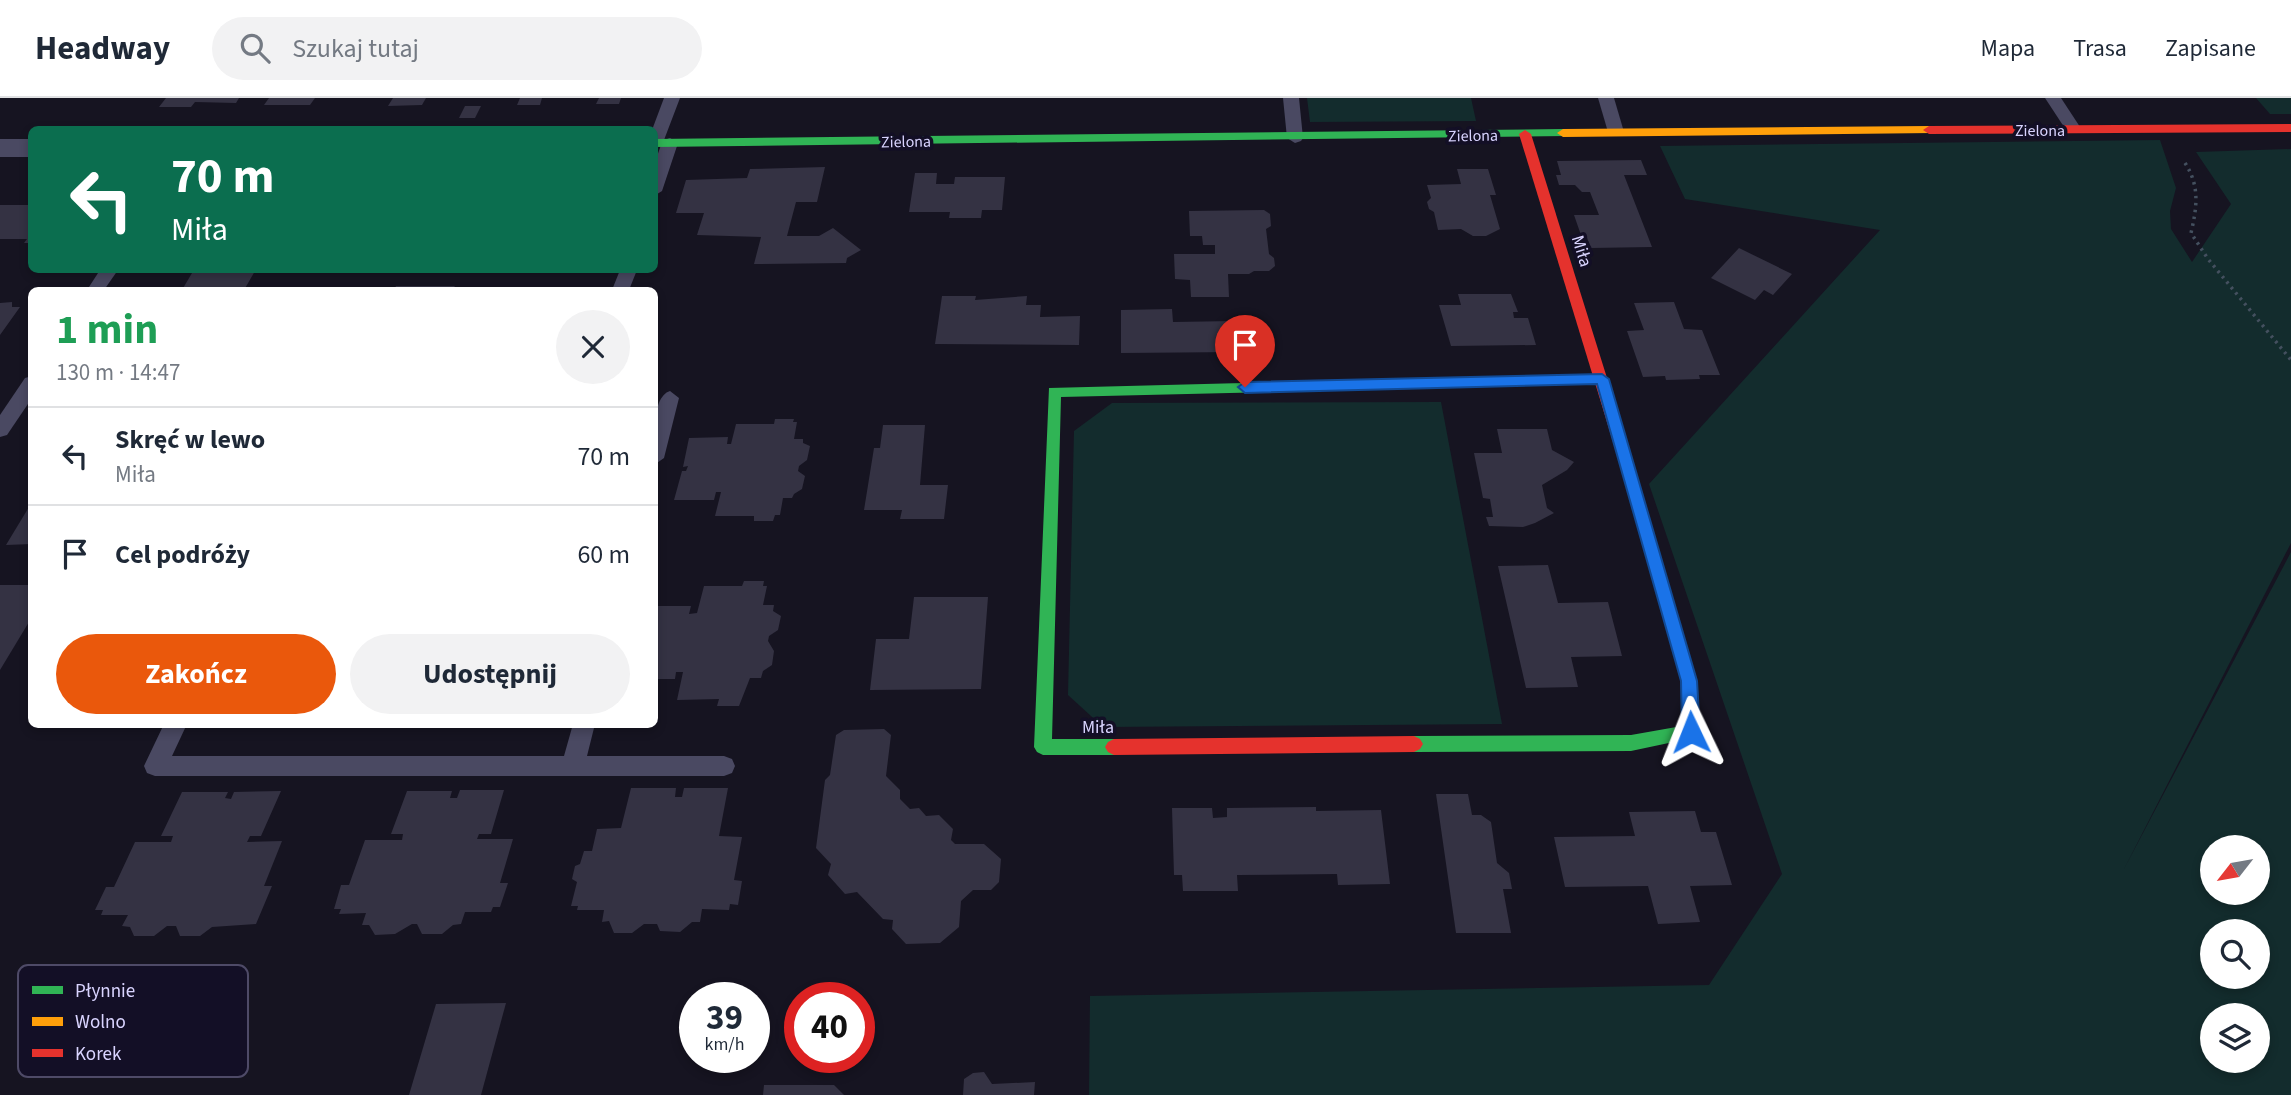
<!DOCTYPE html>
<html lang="pl">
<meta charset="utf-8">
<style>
body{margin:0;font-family:"Source Sans 3",sans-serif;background:#f2f2f3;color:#1f2937;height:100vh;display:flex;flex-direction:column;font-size:26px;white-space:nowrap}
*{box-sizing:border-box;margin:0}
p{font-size:23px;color:#747a83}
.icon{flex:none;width:38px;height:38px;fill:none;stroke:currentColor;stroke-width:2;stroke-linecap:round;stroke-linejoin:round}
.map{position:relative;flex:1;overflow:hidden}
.side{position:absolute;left:28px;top:189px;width:630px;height:441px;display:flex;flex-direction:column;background:#fff;border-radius:10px;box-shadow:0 4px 10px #0003}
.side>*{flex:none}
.hud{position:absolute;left:28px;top:28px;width:630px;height:147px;border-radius:10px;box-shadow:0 4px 10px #0003;background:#0b6e4f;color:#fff;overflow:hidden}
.needle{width:46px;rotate:239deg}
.controls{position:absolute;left:2200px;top:737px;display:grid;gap:14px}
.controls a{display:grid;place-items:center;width:70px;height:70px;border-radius:50%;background:#fff;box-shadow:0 4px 10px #0003;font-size:35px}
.speed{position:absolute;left:679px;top:884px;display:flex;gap:14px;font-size:35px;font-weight:700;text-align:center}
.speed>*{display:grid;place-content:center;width:91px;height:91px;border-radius:50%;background:#fff;box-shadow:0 4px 10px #0003;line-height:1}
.speed small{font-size:18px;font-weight:400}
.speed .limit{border:10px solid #d22;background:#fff;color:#111}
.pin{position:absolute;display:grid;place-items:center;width:60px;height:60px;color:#fff;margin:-72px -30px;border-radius:50% 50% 50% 0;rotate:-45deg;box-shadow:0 0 7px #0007}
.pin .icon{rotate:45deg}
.me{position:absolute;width:77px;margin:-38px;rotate:358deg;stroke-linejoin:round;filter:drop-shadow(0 0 5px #0008)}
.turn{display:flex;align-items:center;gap:24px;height:147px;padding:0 28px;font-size:32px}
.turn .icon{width:91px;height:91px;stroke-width:2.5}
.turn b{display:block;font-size:49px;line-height:60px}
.round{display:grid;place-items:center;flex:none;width:74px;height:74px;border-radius:37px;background:#f2f2f3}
.head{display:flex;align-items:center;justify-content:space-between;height:119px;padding:0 28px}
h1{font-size:42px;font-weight:700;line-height:52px;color:#1e9e55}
.action{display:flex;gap:14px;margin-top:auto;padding:14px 28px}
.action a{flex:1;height:80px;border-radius:42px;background:#ea580c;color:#fff;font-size:28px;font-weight:700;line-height:80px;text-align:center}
.action a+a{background:#f2f2f3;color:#1f2937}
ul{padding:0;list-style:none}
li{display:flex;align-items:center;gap:21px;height:98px;padding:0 28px;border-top:2px solid #e0e1e3}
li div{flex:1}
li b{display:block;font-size:26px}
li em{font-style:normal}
header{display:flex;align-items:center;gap:42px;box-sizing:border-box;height:98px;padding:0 35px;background:#fff;border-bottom:2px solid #e0e1e3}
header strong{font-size:33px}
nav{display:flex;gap:38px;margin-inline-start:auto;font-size:24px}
.search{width:490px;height:63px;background:#f2f2f3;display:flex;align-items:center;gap:18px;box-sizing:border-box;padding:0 24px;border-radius:38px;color:#747a83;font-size:26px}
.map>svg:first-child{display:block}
.green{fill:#132c2d;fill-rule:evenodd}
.building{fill:#343243}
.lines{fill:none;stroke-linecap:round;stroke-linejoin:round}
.path{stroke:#44505f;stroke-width:3.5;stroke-dasharray:2.5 4.5;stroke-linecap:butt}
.lane{fill:#4a4962;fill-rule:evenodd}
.street{fill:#4a4962;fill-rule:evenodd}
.fast{fill:#30b455;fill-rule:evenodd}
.slow{fill:#ff9f0a;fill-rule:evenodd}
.jam{fill:#e5322d;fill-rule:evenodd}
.route{fill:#1a73e8;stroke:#114b97;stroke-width:2}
.labels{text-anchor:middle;stroke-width:7;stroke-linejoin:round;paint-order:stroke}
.far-street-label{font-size:16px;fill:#d9d4ff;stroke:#130f26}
.street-label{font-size:18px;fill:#d9d4ff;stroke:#130f26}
.key{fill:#130f26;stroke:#4e4a67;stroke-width:2}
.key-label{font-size:19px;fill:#d9d4ff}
</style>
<header>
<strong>Headway</strong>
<div class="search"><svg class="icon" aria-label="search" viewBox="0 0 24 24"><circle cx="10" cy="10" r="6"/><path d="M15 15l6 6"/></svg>Szukaj tutaj</div>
<nav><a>Mapa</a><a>Trasa</a><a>Zapisane</a></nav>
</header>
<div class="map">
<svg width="2291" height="997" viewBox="0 0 2291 997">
<rect width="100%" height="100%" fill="#161421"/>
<g class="green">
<polygon points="1307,0 1471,0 1476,23 1310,24"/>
<polygon points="2256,0 2291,0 2291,16 2270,16"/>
<path d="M2160,42L2176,90L2170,113L2171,131L2192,164L2231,106L2196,54L2291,51V445L2123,773L2291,454V997H1089L1090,898L1709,887L1782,776L1649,386L1880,132L1685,101L1660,48ZM2212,749H2258V794H2212ZM2212,833H2258V878H2212ZM2212,917H2258V962H2212Z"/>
<polygon points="1441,304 1502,626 1103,629 1068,597 1074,333 1112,305"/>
</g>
<g class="building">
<polygon points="166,0 239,0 236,5 195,4 191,9 159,9"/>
<polygon points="269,0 315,0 310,7 264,7"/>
<polygon points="393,0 426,0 422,7 388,8"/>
<polygon points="520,0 542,0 540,7 517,7"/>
<polygon points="599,0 621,0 619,6 596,6"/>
<polygon points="465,8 481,8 475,20 459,20"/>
<polygon points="1641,62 1647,77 1624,77 1652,149 1591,150 1587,140 1582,140 1574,117 1599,117 1590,94 1582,94 1575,87 1559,87 1556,77 1561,77 1557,63"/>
<polygon points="825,69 817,104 796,104 787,138 819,138 833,130 861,152 847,160 846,165 754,166 761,139 697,137 704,115 676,115 686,82 747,80 750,71"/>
<polygon points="1457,71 1488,71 1496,97 1490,97 1500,131 1486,138 1473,138 1461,131 1438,132 1434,114 1429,111 1427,104 1431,100 1427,87 1461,86"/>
<polygon points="915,75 937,75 936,86 954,86 955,79 1005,79 1002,112 982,112 981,120 949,120 950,114 909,114"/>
<polygon points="0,107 32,107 32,145 24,145 27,141 0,141"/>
<polygon points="1264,112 1270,116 1271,128 1266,131 1269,156 1274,160 1275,168 1269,173 1254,173 1249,176 1228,176 1229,199 1191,199 1190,182 1175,181 1174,156 1215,156 1215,147 1203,147 1202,138 1190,138 1189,113"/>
<polygon points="1739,150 1792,176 1773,197 1764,192 1755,202 1711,180"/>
<polygon points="255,173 244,192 182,192 192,175"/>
<polygon points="396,188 454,188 459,192 394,192"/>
<polygon points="1458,196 1511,196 1518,214 1513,214 1514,220 1528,220 1536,247 1451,248 1439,207 1461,207"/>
<polygon points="942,198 976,198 975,202 1027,198 1026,207 1041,207 1040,219 1080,218 1079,247 935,246"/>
<polygon points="12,204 12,209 20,209 0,237 0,205"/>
<polygon points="1674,204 1684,231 1702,232 1720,277 1699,277 1700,281 1666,282 1665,278 1643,279 1627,233 1644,232 1634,205"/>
<polygon points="1172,211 1173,224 1235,223 1238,254 1121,255 1121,212"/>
<polygon points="775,321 794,321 793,324 797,324 794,341 803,341 803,345 810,348 807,362 799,368 798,373 805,378 802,391 794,396 792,400 783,400 780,417 775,417 773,423 754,423 754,418 715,418 721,394 716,394 714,402 674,402 682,373 686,373 688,368 683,369 689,340 728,339 727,346 731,346 736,326 774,326"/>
<polygon points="883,327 925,327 920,387 948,387 944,421 900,421 902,412 864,412 874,350 880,350"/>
<polygon points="1497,331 1547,331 1552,352 1574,364 1567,372 1542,387 1547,410 1554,415 1535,425 1523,429 1489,428 1486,419 1493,419 1490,401 1483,400 1474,355 1502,355"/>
<polygon points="32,405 32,446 6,447 29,409"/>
<polygon points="1548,467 1558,505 1608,504 1622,558 1571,559 1578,589 1526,590 1498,468"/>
<polygon points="744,483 764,483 763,488 767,488 763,507 774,507 773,513 781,518 778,532 769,538 768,543 774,553 772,567 763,573 761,580 750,580 739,608 717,608 719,601 677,602 683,574 676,574 675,581 654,581 654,508 691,508 689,516 697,515 704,488 742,488"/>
<polygon points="0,487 32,487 32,519 0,572"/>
<polygon points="914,499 988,499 981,591 870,592 876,541 909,541"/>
<polygon points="884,631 891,637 886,678 900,692 900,701 910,711 919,710 926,718 939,717 953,731 951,742 955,746 984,746 1001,761 999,784 991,792 973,792 961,803 959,829 940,845 906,846 892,831 893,822 883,821 857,794 845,796 828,777 831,766 816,750 825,682 830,677 836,637 844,632"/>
<polygon points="631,690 676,690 675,699 682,699 684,690 728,690 719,738 742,739 734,782 742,783 738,807 730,806 729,812 702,811 700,824 692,824 680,834 660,833 657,826 644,826 632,835 614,835 609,823 602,824 604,812 577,812 578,808 571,808 577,784 572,781 575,768 580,766 584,753 592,753 597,731 621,730"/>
<polygon points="460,692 504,692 491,736 479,736 477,741 513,741 500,785 508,785 500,809 493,809 491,814 465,814 461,826 453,827 442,836 422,836 417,826 412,826 395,836 375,837 369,827 362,827 366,815 339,816 341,811 334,811 341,787 349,787 365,742 402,742 403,736 391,736 407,693 452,693 450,700 457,700"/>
<polygon points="281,693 261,738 250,738 247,744 282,743 264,788 272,788 256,826 212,829 200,838 180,838 176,828 167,828 154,838 134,838 130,829 122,828 128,817 101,817 103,812 95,812 106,789 114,789 135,744 171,744 173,738 161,738 182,694 228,694 225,700 231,701 234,694"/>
<polygon points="1436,696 1468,696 1472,717 1481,717 1491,724 1497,765 1509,775 1512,791 1503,791 1511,835 1456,835"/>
<polygon points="1316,709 1316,713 1381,712 1390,786 1338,787 1337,776 1237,777 1238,793 1183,793 1182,777 1174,777 1172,710 1212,710 1213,720 1227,719 1227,710"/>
<polygon points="1695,713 1701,734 1716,734 1732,787 1690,788 1700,824 1658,826 1648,788 1565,789 1554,739 1635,738 1629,714"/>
<polygon points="506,905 481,997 409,997 436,906"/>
<polygon points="984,974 992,986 1035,984 1034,997 963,997 964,981 973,975"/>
<polygon points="764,987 834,987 844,997 763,997"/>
</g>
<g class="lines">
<path class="path" d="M2185,65C2200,88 2197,109 2191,135L2208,161L2291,262"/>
<g class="lane">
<polygon points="664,0 680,0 664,42 670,40 678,45 662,93 654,98 654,67 661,47 654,50 652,32"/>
<polygon points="1283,0 1299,0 1303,40 1301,43 1295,45 1287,40"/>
<polygon points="1598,0 1614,0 1624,34 1622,37 1610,37 1608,34"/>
<polygon points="2045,0 2061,0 2082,32 2080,35 2068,35"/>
<polygon points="100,172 118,172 104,192 87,192"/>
<polygon points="620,172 637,172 629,192 612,192"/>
<polygon points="32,278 32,300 7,337 0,339 0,317 25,280"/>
<path d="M670,293L679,300L664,360L654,367C654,349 650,299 670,293Z"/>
<polygon points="164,626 187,626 172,658 564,658 573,626 595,626 587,658 724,658 732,661 735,668 732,675 724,678 155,678 147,675 144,668"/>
</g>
<rect class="street" x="0" y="41" width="32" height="18"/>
<g class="fast">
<polygon points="1563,31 1569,35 1567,38 654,49 654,41"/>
<polygon points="1602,276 1609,281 1602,286 1061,299 1052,641 1114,641 1120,644 1123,649 1120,654 1114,657 1043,657 1037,654 1034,649 1049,290"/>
<polygon points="1628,364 1635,370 1697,583 1699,634 1697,639 1631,653 1414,654 1408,651 1405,646 1408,641 1414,638 1631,637 1682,628 1681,583 1621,370"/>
</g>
<polygon class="slow" points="1929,28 1933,29 1933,35 1563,39 1557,35 1563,31"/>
<g class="jam">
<polygon points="2291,26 2291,34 1929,36 1923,32 1929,28"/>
<polygon points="1525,32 1531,36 1635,370 1628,376 1621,370 1519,36"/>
<polygon points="1414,638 1420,641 1423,646 1420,651 1414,654 1114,657 1108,654 1105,649 1108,644 1114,641"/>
</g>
</g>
<polygon class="route" points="1602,276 1609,281 1697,583 1700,634 1691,641 1682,634 1681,583 1597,286 1245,295 1238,289 1245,284"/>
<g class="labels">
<g class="far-street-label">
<text x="2040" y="38">Zielona</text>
<text transform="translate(1473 37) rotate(-1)" y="6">Zielona</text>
<text transform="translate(906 43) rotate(-1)" y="6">Zielona</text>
</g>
<g class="street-label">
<text transform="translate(1582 153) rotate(73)" y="6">Miła</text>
<text x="1098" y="635">Miła</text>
</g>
</g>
<rect x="18" y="867" width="230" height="112" rx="10" class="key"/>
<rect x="32" y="888" width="31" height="8" fill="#30b455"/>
<rect x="32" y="919" width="31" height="9" fill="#ff9f0a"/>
<rect x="32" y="951" width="31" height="8" fill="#e5322d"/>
<g class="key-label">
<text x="75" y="899">Płynnie</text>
<text x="75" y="930">Wolno</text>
<text x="75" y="962">Korek</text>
</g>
</svg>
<div class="controls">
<a><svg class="needle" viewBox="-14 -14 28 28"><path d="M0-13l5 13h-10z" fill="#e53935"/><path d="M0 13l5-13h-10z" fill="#747a83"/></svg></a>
<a><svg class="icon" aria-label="search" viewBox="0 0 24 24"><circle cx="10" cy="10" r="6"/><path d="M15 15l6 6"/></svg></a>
<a><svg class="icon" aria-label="layers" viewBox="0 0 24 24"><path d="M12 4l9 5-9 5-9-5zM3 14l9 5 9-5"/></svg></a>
</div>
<div class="speed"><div>39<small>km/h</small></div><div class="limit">40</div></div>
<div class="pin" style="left:1245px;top:289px;background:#d93025"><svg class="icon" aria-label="arrive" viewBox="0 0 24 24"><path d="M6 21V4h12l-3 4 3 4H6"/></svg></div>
<svg class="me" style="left:1691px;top:634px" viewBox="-20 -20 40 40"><path d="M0-17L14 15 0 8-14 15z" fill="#1a73e8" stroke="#fff" stroke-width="4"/></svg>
<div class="hud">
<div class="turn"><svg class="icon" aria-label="left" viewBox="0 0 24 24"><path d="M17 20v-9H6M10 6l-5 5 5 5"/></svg><div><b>70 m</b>Miła</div></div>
</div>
<section class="side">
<div class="head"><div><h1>1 min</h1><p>130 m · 14:47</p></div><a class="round"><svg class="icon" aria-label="close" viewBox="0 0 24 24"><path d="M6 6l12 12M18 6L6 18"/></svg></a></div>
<ul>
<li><svg class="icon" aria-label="left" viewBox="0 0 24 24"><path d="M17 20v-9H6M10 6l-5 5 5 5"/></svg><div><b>Skręć w lewo</b><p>Miła</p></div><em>70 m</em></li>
<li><svg class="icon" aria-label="arrive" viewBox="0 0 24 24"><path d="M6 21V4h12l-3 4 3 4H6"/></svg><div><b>Cel podróży</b></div><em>60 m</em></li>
</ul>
<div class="action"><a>Zakończ</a><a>Udostępnij</a></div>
</section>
</div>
